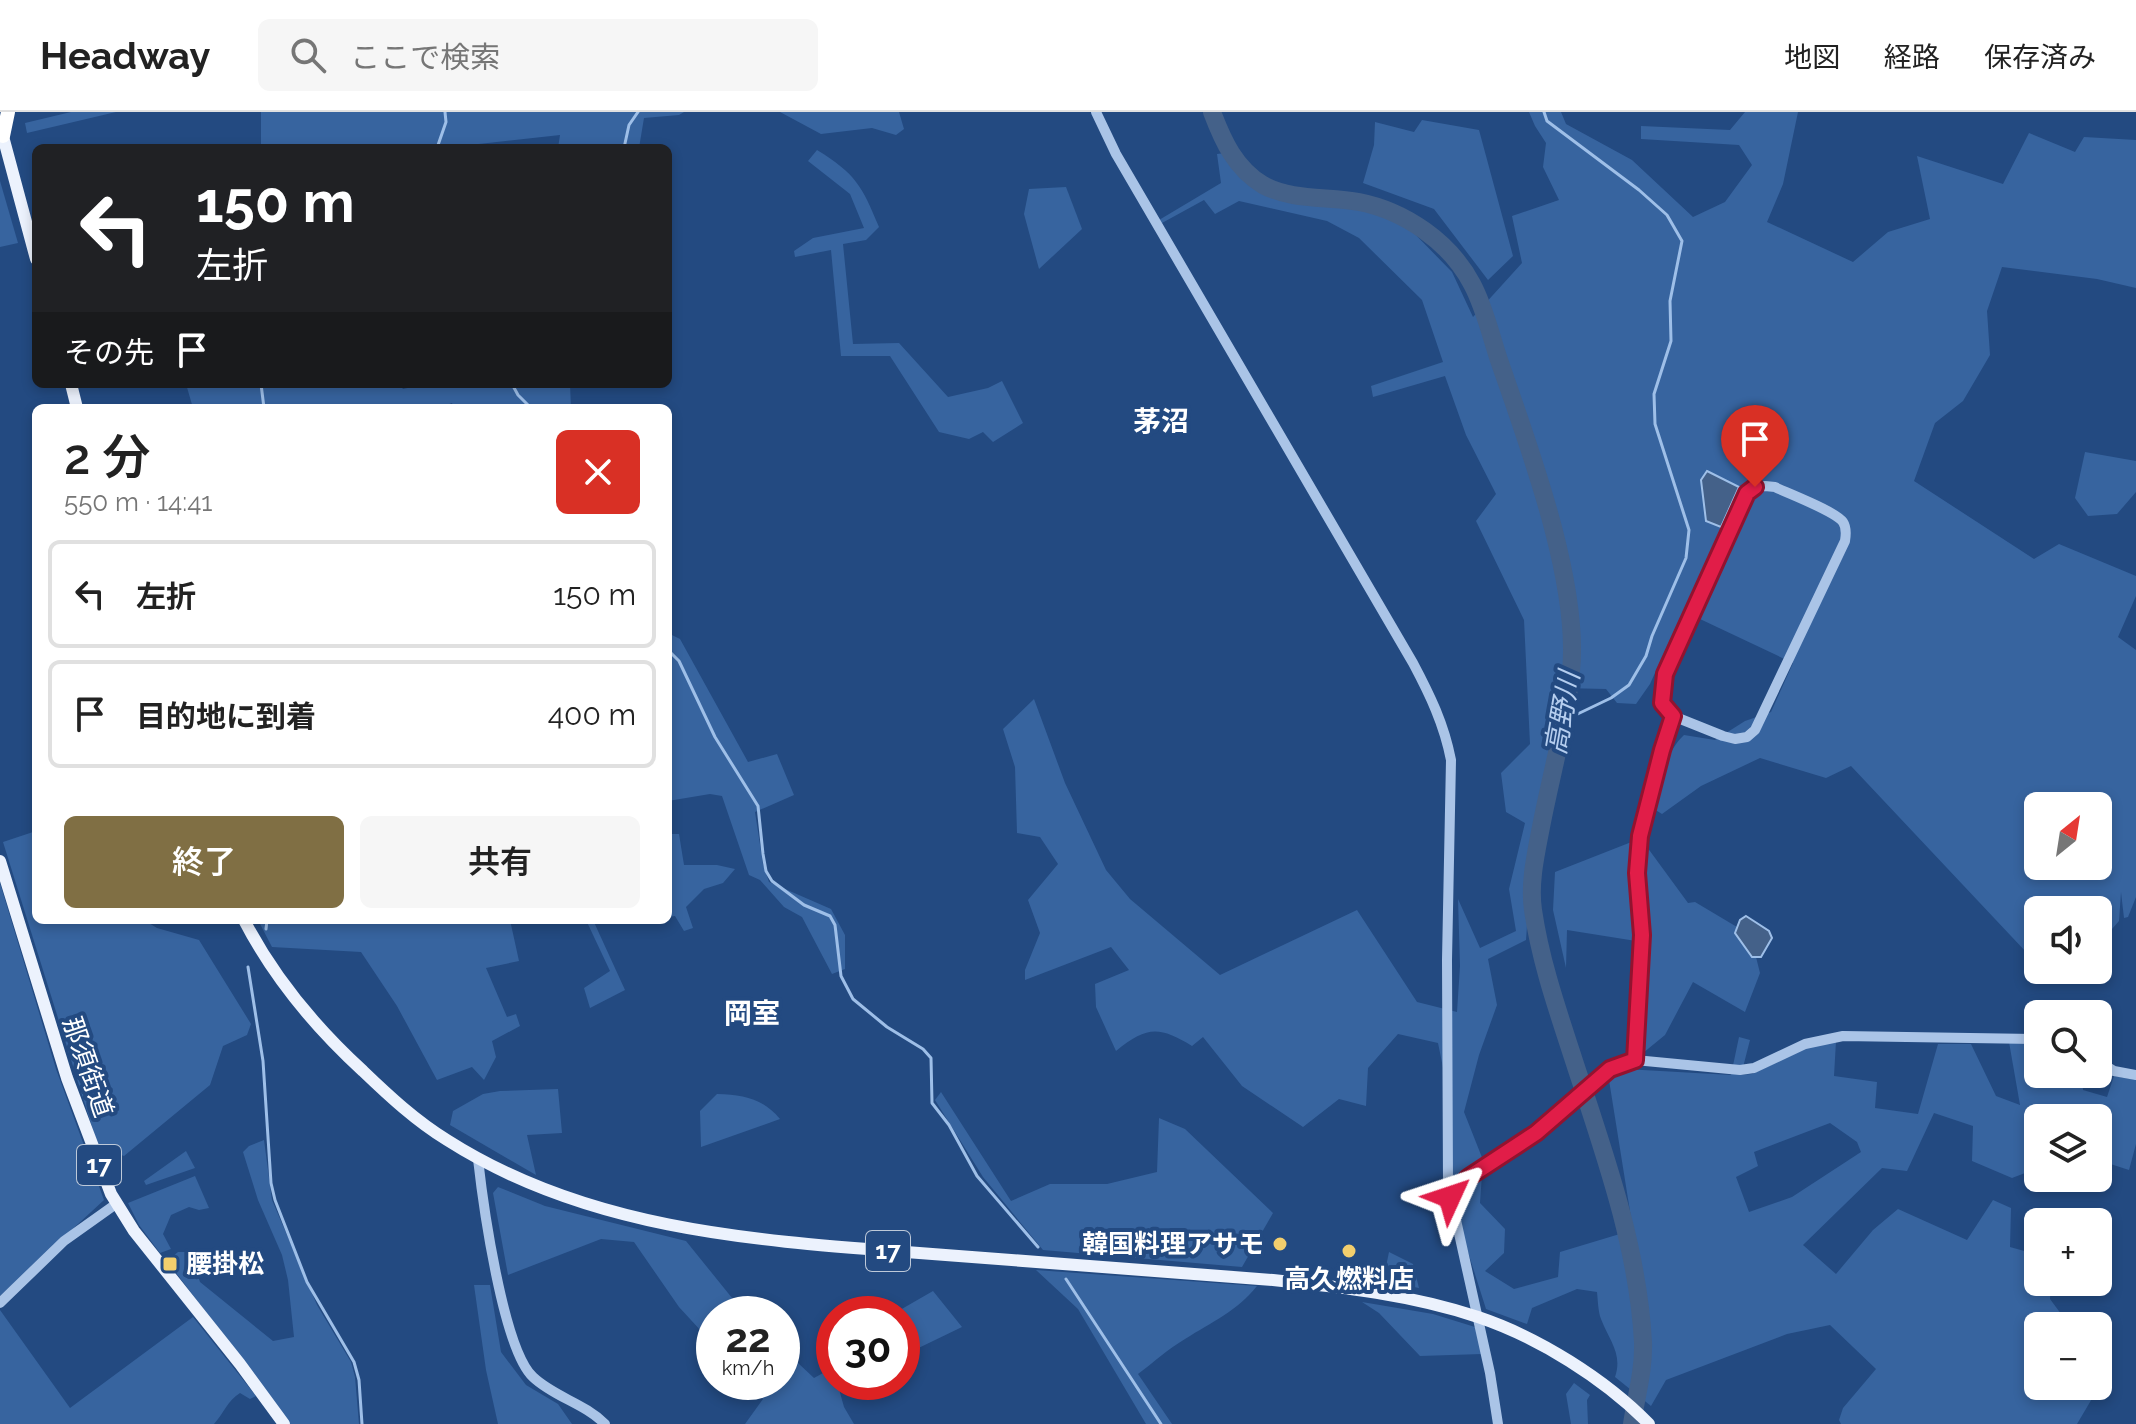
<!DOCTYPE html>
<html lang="ja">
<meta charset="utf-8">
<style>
body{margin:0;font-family:Raleway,"Noto Sans JP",sans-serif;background:#f6f6f6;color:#222;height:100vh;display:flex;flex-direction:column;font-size:30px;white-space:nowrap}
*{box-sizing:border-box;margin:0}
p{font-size:26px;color:#767676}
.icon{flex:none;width:44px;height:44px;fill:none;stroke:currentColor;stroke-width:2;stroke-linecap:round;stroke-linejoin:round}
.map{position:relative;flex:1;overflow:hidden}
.details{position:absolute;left:32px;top:292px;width:640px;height:520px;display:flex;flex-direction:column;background:#fff;border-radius:12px;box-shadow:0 4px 12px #0003}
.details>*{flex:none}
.guide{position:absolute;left:32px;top:32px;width:640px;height:244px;border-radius:12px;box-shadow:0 4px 12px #0003;background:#202124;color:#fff;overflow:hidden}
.needle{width:52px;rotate:30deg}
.fabs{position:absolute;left:2024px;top:680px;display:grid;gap:16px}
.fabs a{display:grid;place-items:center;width:88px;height:88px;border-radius:12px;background:#fff;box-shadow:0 4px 12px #0003;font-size:40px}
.speed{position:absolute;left:696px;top:1184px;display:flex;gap:16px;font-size:40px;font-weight:700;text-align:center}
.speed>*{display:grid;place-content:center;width:104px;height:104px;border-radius:50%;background:#fff;box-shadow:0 4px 12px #0003;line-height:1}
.speed small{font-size:20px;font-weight:400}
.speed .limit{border:12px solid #d22;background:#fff;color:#111}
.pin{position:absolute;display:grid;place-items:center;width:68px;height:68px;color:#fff;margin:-82px -34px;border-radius:50% 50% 50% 0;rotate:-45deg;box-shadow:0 0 8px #0007}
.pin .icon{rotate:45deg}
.me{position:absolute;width:88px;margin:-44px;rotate:48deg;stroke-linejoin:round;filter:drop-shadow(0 0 6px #0008)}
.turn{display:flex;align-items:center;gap:28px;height:168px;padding:0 32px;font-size:36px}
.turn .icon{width:104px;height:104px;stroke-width:2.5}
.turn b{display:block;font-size:56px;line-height:68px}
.then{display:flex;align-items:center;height:76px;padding:0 32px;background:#0003;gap:16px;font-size:30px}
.round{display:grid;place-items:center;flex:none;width:84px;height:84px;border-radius:12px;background:#f6f6f6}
.head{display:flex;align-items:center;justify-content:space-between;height:136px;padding:0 32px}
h1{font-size:48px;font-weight:600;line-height:60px}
.button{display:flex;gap:16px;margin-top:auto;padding:16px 32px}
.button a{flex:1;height:92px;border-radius:12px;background:#806f44;color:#fff;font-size:32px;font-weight:600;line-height:92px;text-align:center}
.button a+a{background:#f6f6f6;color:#222}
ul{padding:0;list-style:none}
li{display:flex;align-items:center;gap:24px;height:108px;margin:0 16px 12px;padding:0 16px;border:4px solid #e0e0e0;border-radius:12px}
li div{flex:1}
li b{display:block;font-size:30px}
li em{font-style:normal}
header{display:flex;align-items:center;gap:48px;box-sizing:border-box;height:112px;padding:0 40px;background:#fff;border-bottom:2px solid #e0e0e0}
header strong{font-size:38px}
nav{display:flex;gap:44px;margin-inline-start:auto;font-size:28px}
.search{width:560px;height:72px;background:#f6f6f6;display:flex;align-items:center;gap:20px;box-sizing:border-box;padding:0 28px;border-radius:12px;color:#767676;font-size:30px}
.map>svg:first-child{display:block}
.green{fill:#37649f;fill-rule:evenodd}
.water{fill:#446189;stroke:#9ebfe8;stroke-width:2}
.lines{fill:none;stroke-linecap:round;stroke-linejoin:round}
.stream{stroke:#9ebfe8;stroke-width:3}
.river{stroke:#446189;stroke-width:18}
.minor{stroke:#aac4e7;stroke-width:10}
.major{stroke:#ecf2fd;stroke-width:12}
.highway{stroke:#fff;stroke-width:14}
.route-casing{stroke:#92132f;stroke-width:20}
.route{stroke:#e11d48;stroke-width:14}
.poi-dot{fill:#f2ce6d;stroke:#234a81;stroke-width:3}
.labels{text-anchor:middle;stroke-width:8;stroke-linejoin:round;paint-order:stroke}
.shield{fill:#234a81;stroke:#bdc9d9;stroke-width:2}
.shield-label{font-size:24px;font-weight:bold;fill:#fff}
.street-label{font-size:26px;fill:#fff;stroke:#234a81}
.poi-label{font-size:26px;font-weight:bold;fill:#fff;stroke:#234a81;text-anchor:end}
.neighbourhood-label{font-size:28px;font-weight:bold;fill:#fff;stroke:#234a81}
.water-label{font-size:28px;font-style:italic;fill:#b5ceef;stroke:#234a81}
</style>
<header>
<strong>Headway</strong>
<div class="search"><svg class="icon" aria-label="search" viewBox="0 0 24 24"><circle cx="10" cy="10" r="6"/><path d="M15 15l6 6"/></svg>ここで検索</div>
<nav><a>地図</a><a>経路</a><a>保存済み</a></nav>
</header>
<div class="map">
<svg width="2136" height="1312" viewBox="0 0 2136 1312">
<rect width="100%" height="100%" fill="#234a81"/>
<g class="green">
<polygon points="71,0 116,0 27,21 25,11"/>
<polygon points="261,0 684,0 679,3 644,6 639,36 558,36 560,23 443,36 261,36"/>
<polygon points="780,0 899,0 904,17 896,23 872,16 821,22"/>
<path d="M1529,0H1561L1566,12L1632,48L1693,105L1725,90L1752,53L1739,33L1641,27V14L1730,18L1745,0H1798L1783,72L1767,110L1853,150L1888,120L1930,107L1917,44L2003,72L2029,21L2075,40L2084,25L2136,28V176L2097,167L2002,155L1987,199L1990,243L1963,289L1935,311L1914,369L2034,447L2059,432L2136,464V484L2118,525L2136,538V785L2128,805L2124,806L2121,780L2119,809L2098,833V798H2038V844L2027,841L1851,654L1826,666L1760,646L1701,674L1662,702L1654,697C1660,673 1665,640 1684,623L1715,628L1745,609L1771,600L1793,551L1683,499L1650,572L1636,592L1617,591L1606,577L1562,576L1533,729L1526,828L1488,847L1497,893L1479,943L1464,1000L1483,1048L1480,1091L1505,1117L1504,1141L1485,1159L1514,1177L1558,1165L1560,1140L1633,1118L1609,968L1625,957L1731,963L1739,925L1750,928L1741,963L1752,962L1808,935L1836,929L1834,964L1877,970L1875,996L1918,1002L1938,932H1971L1996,984L2020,993L2009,930L2038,931V962H2082L2083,978L2107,985L2114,964L2136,968V1032L2129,1058L2098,1048V1006H2038V1059L2033,1058L2012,1066L1972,1049L1973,1014L1934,1001L1907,1059L1882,1056L1803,1133L1836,1162L1873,1118L1898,1097L1967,1128L1993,1088L2011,1096L2010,1135L2038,1143V1170H2051L2050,1187L2070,1214H2038V1274H2098V1252L2106,1263L2077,1312H1841L1839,1308L1843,1296L1876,1257L1830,1213L1787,1222L1666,1268L1651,1294L1615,1265C1623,1242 1609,1228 1601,1207C1598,1199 1598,1189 1597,1180L1577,1177L1532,1196L1527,1212L1486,1197L1462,1121L1452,1070L1451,995L1438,931L1398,922L1368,956L1366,994L1339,987L1303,1015L1242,974L1203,925L1192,934C1159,914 1147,914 1116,939L1096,895L1095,872L1129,858L1111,835L1025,868V858L1040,821L1028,788L1058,752L1040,725L1017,721L1015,655L1003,617L1034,587L1065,671L1106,758L1130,787L1220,863L1357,798L1417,890L1457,900L1460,854L1458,787L1480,836L1516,819L1509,777L1525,711L1506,700L1501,661L1530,632L1524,508L1476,409L1496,382L1466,323L1445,264L1373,285L1371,274L1443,250L1422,188L1359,126L1327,109L1239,89L1215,102L1204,88L1162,111L1159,108L1221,71L1217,42L1225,41L1233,53L1251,70L1293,90L1355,93L1409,116L1452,160L1473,205L1522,151L1512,104L1559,88L1543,55L1546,31L1535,14ZM2038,694H2098V754H2038ZM1830,1011L1857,1030L1861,1040L1792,1085L1749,1100L1736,1065L1758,1054L1754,1040Z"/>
<polygon points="1422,8 1479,18 1513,144 1488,168 1434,97 1363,71 1374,33 1375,10 1414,20"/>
<path d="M817,38C856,62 862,74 879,115L866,128L843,132L853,232L899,231L948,285L988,276L1002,269L1023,311L993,330L983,320L969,327L939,320L890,244H841L831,138L795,145L794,139L813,126L864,116L850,82L808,49Z"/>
<polygon points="0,69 18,131 0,135"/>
<polygon points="1066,75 1082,117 1039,157 1024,102 1029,77"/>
<polygon points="186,272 399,272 403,277 425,272 570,272 571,296 454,296 452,291 439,296 193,296"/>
<polygon points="2085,340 2136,349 2136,380 2117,402 2088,404 2075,386"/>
<polygon points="668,521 680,527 748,650 777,642 794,683 755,700 763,752 769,770 831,797 845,823 845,857 832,862 802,805 784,795 760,768 749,763 722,684 710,682 668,689"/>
<polygon points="36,719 36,808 144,808 157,816 199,828 251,912 247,923 223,934 210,973 124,1044 98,1034 3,730"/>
<polygon points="668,722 679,722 684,753 717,753 735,757 723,771 704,777 686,795 693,816 684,819 675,804 668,805"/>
<polygon points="1634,729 1636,829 1567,818 1566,856 1553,798 1555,760"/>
<polygon points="1647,735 1688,791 1695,790 1737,815 1735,821 1752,844 1756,845 1760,861 1745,900 1693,870 1665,923 1643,941 1647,810 1642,739"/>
<polygon points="0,771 56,957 104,1088 0,1184"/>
<polygon points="258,808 510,808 519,849 486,856 507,905 516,902 520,914 492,929 496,945 484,968 472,955 437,968 397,894 361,840 272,835"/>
<polygon points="586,808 593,808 625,878 590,896 584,876 610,859"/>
<polygon points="558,977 562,1021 527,1023 536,1063 450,1013 453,999 483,982 500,979"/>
<polygon points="941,980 1011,1089 1050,1072 1107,1072 1157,1060 1159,1006 1185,1017 1273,1101 1242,1155 1043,1138 983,1065 935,988"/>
<path d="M717,982C744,983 762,986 780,1007L701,1035L700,999Z"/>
<polygon points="264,1028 272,1088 317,1193 351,1250 355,1265 359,1312 281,1312 253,1262 167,1149 178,1140 190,1140 200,1170 273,1229 294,1225 288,1168 282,1143 258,1088 243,1040 249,1034"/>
<polygon points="186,1039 195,1056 146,1073 144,1069"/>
<polygon points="195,1064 209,1096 199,1098 189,1095 171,1103 163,1122 171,1137 160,1141 139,1113 128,1091"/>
<polygon points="498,1075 545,1094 686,1129 745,1202 714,1202 714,1233 679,1195 634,1130 601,1127 508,1163 493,1081"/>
<polygon points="1389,1140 1413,1152 1419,1176 1383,1169"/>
<path d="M1036,1158L1257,1174C1237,1199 1212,1210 1185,1227C1168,1237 1154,1250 1138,1262L1172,1312H1146L1078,1197Z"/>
<polygon points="474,1173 490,1173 501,1240 526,1273 558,1292 572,1312 498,1312 486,1258"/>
<polygon points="933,1179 962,1215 902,1244 903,1213 900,1198"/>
<polygon points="1362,1190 1433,1202 1475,1215 1482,1242 1420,1244 1379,1201"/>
<path d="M0,1198L70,1296L193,1205L256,1284L250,1287L240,1281C227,1289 224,1301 214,1312H0Z"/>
<polygon points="782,1236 814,1266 834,1255 834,1270 837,1270 844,1295 854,1312 745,1312 763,1287 748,1270 782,1270"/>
<polygon points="1574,1271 1590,1283 1587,1288 1588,1312 1571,1312 1566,1282"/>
</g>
<g class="water">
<polygon points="1707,359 1739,375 1721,415 1706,409 1701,368"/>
<polygon points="1746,804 1769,819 1772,826 1761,845 1752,845 1735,821 1740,808"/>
</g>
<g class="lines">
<g class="stream">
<polyline points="1544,0 1547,9 1639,78 1667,103 1682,129 1670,189 1671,229 1654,282 1655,312 1689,418 1686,446 1652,524 1646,544 1629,573 1611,586 1563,609"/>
<polyline points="437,36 446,10 445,0"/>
<polyline points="624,36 629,13 638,0"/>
<polyline points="261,272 264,296"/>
<polyline points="512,272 518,283 531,296"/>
<polyline points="668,538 679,549 715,625 758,694 763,742 766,759 772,769 804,793 830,804 835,813 841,864 853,887 887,915 923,937 931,946 932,991 949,1013 977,1064 1038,1135"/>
<polyline points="266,817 267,808"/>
<polyline points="248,855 263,949 271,1071 275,1088 307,1170 354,1250 359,1268 362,1312"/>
<polyline points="1066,1167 1161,1312"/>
</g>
<path class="river" d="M1212,0C1223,29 1235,56 1263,73C1292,89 1328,84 1359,90C1405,99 1450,130 1472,172C1485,196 1491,225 1500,251C1529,335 1580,471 1571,559C1566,611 1551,663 1541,715C1536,741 1529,771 1533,798C1541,853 1560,905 1577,958C1606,1046 1638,1137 1643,1230C1644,1258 1636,1285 1632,1312"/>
<g class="minor">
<path d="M1096,0L1116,42L1413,551C1430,583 1444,612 1451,648L1447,848L1448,1072L1490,1261L1498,1312"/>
<path d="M1765,374L1775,375C1789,382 1835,399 1843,410C1847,416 1846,423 1845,429L1755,618L1747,625L1735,627L1723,624L1673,604L1662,591C1662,561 1676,537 1687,510C1706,466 1727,424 1747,381L1755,375Z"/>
<polyline points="1635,948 1642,823 1637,761 1640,724 1662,638 1673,604"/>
<polyline points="2098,949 2114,959 2136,963"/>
<path d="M478,1047C483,1092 503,1237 533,1265C554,1285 584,1291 605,1312"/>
<polyline points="1450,1085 1469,1065 1536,1021 1610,957 1635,948 1740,958 1754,956 1805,932 1843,924 2038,927"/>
<polyline points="0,1191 64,1129 116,1092"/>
</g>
<g class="major">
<polyline points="1,17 36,147"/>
<polyline points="71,272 77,296"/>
<polyline points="0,749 67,966 111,1082 134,1119 240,1252 284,1312"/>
<path d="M244,808C274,866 315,915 363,959C389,984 416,1009 447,1028C585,1116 747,1128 906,1140C1028,1150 1151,1158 1273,1168C1342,1175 1412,1183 1478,1205C1538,1225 1605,1267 1649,1312"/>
</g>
<polyline class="highway" points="3,24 8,0"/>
</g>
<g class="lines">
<defs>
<polyline id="route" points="1450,1085 1469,1065 1536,1021 1610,957 1635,948 1642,823 1637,761 1640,724 1662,638 1673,604 1662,591 1665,562 1747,381 1755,375"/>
</defs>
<use href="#route" class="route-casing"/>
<use href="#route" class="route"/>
</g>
<g class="poi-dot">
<circle cx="1280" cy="1132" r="8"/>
<circle cx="1349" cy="1139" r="8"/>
<rect x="162" y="1144" width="16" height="16" rx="4"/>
</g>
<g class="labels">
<g class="shield">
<rect x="77" y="1033" width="44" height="40" rx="6"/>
<rect x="866" y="1119" width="44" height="40" rx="6"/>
</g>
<g class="shield-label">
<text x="99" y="1061">17</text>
<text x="888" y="1147">17</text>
</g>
<g class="street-label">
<text transform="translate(88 955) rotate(71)" y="9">那須街道</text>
</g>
<g class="poi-label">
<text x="1264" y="1141">韓国料理アサモ</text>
<text x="186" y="1161" text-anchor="start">腰掛松</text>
<text x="1349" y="1176" text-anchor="middle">高久燃料店</text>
</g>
<g class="neighbourhood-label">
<text x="1161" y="319">茅沼</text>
<text x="752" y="911">岡室</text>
</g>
<g class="water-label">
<text transform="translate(1562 601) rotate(-80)" y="10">高野川</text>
</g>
</g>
</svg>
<div class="fabs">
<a><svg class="needle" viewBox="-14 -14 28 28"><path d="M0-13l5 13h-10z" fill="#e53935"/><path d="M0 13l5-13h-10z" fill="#767676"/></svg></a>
<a><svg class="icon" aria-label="sound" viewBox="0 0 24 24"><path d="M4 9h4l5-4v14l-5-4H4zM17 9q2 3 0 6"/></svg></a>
<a><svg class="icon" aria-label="search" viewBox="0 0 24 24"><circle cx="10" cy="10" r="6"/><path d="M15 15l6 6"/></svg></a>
<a><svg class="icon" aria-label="layers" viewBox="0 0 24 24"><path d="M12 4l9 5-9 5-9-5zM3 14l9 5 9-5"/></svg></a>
<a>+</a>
<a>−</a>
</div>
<div class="speed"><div>22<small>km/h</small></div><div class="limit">30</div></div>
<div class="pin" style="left:1755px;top:375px;background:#d93025"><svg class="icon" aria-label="arrive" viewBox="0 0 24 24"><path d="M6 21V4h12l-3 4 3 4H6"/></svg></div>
<svg class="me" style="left:1450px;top:1085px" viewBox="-20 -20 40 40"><path d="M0-17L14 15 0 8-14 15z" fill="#e11d48" stroke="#fff" stroke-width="4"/></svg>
<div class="guide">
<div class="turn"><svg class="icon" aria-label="left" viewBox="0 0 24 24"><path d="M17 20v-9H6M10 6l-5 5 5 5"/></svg><div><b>150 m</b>左折</div></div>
<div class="then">その先<svg class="icon" aria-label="arrive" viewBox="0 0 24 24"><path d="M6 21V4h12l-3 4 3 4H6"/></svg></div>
</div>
<section class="details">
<div class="head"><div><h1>2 分</h1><p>550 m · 14:41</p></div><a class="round" style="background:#d93025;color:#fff"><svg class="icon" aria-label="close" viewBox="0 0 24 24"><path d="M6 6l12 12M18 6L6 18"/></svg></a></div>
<ul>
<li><svg class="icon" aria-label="left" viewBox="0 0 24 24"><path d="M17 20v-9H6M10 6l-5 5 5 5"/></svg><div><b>左折</b></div><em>150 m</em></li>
<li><svg class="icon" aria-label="arrive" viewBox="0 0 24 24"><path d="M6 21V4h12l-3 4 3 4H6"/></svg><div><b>目的地に到着</b></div><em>400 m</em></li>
</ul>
<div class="button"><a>終了</a><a>共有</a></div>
</section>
</div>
